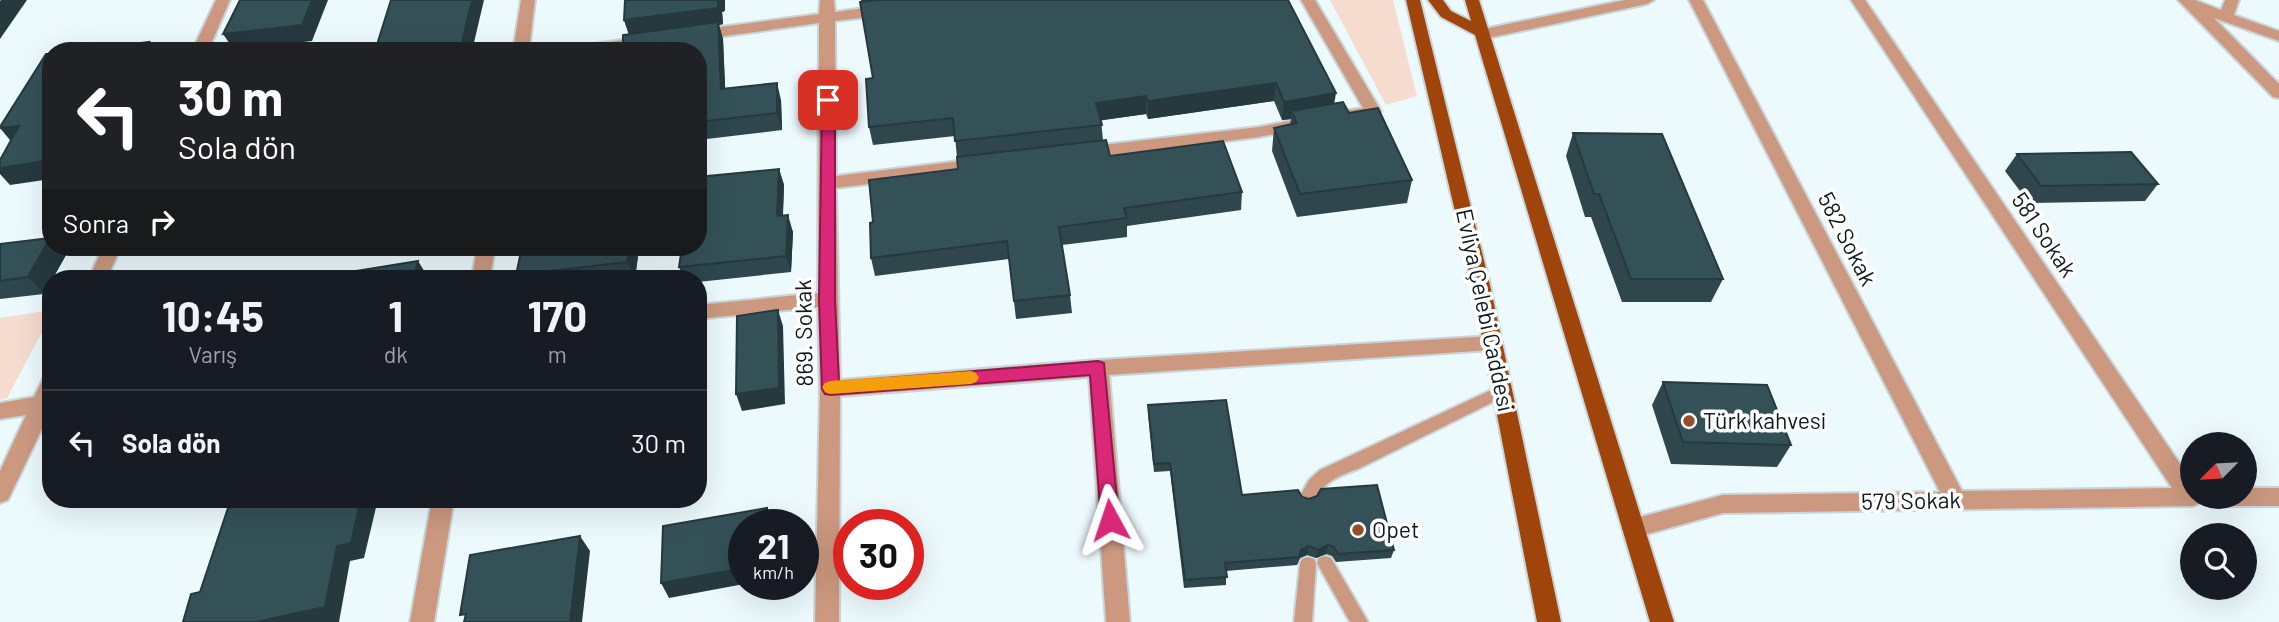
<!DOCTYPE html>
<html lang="tr">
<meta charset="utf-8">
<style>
body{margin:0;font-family:Barlow,sans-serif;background:#20242c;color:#f1f3f6;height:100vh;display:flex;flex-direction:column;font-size:26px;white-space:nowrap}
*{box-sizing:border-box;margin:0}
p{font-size:23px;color:#9ea1a6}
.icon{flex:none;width:38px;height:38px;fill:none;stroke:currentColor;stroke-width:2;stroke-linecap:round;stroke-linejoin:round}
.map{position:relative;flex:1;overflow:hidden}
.side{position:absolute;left:42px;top:270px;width:665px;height:238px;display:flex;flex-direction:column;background:#171b24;border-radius:28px;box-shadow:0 7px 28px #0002}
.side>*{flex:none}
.guide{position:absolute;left:42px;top:42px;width:665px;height:214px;border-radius:28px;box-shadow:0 7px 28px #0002;background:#202124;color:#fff;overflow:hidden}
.needle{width:46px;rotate:246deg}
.tools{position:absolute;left:2180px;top:432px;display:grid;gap:14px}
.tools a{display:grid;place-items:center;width:77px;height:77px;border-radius:50%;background:#171b24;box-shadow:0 7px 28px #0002;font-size:35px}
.speed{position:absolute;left:728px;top:509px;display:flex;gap:14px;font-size:35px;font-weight:700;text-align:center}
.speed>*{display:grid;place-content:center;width:91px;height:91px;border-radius:50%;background:#171b24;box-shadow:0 7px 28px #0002;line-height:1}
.speed small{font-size:18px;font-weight:400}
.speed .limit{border:10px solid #d22;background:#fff;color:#111}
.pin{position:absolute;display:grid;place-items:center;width:60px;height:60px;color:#fff;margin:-30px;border-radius:14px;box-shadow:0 4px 10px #0006}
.me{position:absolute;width:77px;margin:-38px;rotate:355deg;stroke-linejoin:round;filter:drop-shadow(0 0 5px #0008)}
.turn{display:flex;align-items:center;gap:24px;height:147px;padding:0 21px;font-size:32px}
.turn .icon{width:91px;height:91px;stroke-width:2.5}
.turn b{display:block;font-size:49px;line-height:60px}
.then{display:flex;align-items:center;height:66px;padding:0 21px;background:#0003;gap:14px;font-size:26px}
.eta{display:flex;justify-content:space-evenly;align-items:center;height:119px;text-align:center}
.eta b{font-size:42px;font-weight:700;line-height:49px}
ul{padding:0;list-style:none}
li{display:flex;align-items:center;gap:21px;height:105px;padding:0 21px;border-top:2px solid #363941}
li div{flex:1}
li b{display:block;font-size:26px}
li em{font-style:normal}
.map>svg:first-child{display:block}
.green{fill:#f6dbcf}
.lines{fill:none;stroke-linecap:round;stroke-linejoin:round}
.service-casing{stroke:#c9d6d9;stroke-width:4}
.minor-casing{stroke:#c9d6d9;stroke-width:4}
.primary-casing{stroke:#c9d6d9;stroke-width:4}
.service{fill:#cc9980;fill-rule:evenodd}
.minor{fill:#cc9980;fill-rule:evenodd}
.primary{fill:#9f450b;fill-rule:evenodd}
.wall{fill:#2e464c}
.shaded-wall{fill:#25393e}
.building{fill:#355158;stroke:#25393e;stroke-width:2}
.route{fill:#db2777;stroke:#8e194d;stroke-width:2}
.slow{fill:#f59e0b}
.poi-dot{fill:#954e29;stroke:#fff;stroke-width:2.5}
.labels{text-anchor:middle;stroke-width:7;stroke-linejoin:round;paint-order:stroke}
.street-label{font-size:23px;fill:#0e1a1d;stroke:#fff}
.poi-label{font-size:23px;fill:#0e1a1d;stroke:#fff;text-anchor:start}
</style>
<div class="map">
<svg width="2279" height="622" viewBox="0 0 2279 622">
<rect width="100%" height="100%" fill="#edfafd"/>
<g class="green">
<polygon points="1330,0 1393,0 1417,96 1386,105"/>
<polygon points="51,310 51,315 7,398 0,400 0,318"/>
</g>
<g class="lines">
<defs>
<g id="service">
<path d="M1502,385L1507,387L1509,391L1507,395L1358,469C1338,476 1323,482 1313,503L1307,505L1301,503L1299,498L1309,480L1320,470Z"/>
<polygon points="1325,556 1331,558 1368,622 1350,622 1317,563 1319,558"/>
<polygon points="1308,557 1314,559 1316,564 1312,622 1294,622 1300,564 1302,559"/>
</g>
<g id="minor">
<polygon points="216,0 230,0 208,51 192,51"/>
<polygon points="521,0 535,0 529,51 513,51"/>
<polygon points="820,0 834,0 835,12 886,5 894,10 886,15 835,21 836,176 984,158 993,164 984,170 836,188 840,380 1098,360 1492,336 1499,338 1502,343 1499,348 1492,350 1109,375 1130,622 1106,622 1089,377 840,396 839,622 815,622 820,389 818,307 698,319 698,305 818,293 819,23 697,40 689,35 697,30 819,14"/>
<polygon points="1301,0 1315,0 1381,111 1379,115 1350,120 1344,119 1342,115 1344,111 1363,108"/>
<polygon points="1625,0 1654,0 1647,4 1484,39 1476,34 1484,29"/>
<polygon points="1689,0 1703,0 1962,491 2172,488 1851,0 1865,0 2193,483 2193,497 2245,497 2245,488 2279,488 2279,506 2210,506 2202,502 2193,506 1723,513 1633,538 1625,535 1622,528 1625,521 1723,495 1940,492"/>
<polygon points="2178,0 2195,0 2221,10 2225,0 2239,0 2234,15 2279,31 2279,41 2214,18 2279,84 2279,98 2273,97"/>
<polygon points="643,37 648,39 651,42 648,45 614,51 572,51 580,46"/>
<polygon points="1300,119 1306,120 1308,124 1306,128 1259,137 1084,159 1075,153 1084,147 1259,127"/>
<polygon points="103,247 121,247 107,278 89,278"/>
<polygon points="477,247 495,247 490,278 472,278"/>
<polygon points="51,375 51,410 8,500 0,503 0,471 26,415 0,419 0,403 34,397 44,377"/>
<polygon points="432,499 454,499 434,622 410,622"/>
</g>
<g id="primary">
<polygon points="1406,0 1420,0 1490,285 1561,622 1537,622 1472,285"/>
<polygon points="1428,0 1443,0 1451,11 1471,21 1465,0 1479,0 1674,622 1650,622 1475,35 1441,17"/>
</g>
</defs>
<use href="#service" class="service-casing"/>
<use href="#minor" class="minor-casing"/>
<use href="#primary" class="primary-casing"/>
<use href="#service" class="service"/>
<use href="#minor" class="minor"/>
<use href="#primary" class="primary"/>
</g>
<g class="wall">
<polygon points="861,0 1288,0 1334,104 1349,113 1412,180 1407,203 1297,217 1272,151 1274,128 1290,125 1291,119 1282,120 1274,101 1148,119 1146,114 1101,120 1103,140 1110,156 1242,192 1241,210 1127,226 1127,237 1062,245 1070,295 1072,313 1016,319 1009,259 875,276 871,258 873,222 958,169 955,136 873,145 869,127 873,78"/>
<polygon points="722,11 723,24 719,25 723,39 725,89 781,100 782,130 698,140 698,51 623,45 629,35 624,20 725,11"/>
<polygon points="1573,133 1723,279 1711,302 1622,302 1591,217 1585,217 1566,156"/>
<polygon points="2017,154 2158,184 2145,201 2029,203 2005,171"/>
<polygon points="779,169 784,185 783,216 793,232 791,272 698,282 698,278 683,278 679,267"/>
<polygon points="0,244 51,247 66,255 44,294 0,299"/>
<polygon points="639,249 635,278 517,278 516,275"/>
<polygon points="1663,382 1791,445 1777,467 1671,464 1652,405"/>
<polygon points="1148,405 1242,495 1302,497 1394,550 1391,558 1336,562 1332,556 1326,554 1316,558 1307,555 1300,558 1297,565 1226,571 1226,585 1184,588 1170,471 1154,472 1148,413"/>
</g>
<g class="shaded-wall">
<polygon points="1,0 27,0 0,39 0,1"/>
<polygon points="312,0 328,0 312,41 234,50 223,34"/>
<polygon points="472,0 484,0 472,51 460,51"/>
<polygon points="718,0 725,0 725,11 722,11 723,24 719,25 723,39 726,106 630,37 624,20"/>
<polygon points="149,42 155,51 145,51"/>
<polygon points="777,83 781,100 782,130 777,113"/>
<polygon points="1276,83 1274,101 1148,119 1148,101"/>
<polygon points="1336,93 1333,111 1291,111 1291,119 1282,120 1284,102"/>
<polygon points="1146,96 1146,114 1097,121 1096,103"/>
<polygon points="19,126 14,145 0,128"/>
<polygon points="51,160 51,179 10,185 0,174 0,168"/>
<polygon points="779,169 784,185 782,233 777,216"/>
<polygon points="788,215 793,232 791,272 786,256"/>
<polygon points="50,238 51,247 58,247 66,255 53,278 51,278 51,282 44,294 28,277"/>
<polygon points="630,247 638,247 639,249 635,278 627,262"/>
<polygon points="418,261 428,277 428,278 414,278"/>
<polygon points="778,310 783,326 785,404 742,411 736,394"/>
<polygon points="361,499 378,499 364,558 350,561 339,622 256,622 337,546"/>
<polygon points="767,508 773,523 773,525 767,525"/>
<polygon points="580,536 590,551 582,622 570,622"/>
<polygon points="1328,545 1326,554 1316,558 1318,550"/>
<polygon points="1309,546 1307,555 1300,558 1297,565 1301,550"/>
<polygon points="744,568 744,584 669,598 661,583"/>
</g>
<g class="building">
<polygon points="240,0 312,0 302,25 223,34"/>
<polygon points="391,0 472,0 460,51 375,51"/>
<polygon points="625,0 718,0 718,8 624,20"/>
<polygon points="876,0 1288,0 1336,93 1284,102 1276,83 1148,101 1146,96 1096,103 1102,125 955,141 953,118 869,127 866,79 873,78 860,2"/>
<polygon points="718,22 721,89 777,83 777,113 698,122 698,51 618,51 618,46 623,45 623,35"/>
<polygon points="149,42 145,51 75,51"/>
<polygon points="46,54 51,54 51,160 0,168 0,160 19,126 0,128 0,127"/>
<polygon points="1343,102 1349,113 1378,108 1412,180 1300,194 1274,128 1297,123 1291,111"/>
<polygon points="1573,133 1662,134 1723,279 1631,279 1599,194 1594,194"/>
<polygon points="1106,140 1110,156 1223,141 1242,192 1124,208 1127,218 1059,227 1070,295 1014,301 1007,241 871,258 870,223 873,222 869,180 958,169 957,157"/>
<polygon points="2131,152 2158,184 2041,186 2017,154"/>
<polygon points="779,169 777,216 788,215 786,256 679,267 682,247 698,247 698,177"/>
<polygon points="50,238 28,277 0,281 0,244"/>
<polygon points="522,247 630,247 627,262 516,275"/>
<polygon points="418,261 414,278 313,278"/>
<polygon points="778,310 779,388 736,394 737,316"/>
<polygon points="1663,382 1767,385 1791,445 1683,442"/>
<polygon points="1226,400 1242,495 1298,490 1302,497 1309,499 1317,496 1321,489 1377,485 1394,550 1338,554 1334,547 1328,545 1318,550 1309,546 1301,550 1299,557 1225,563 1227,577 1185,580 1170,463 1154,464 1148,405"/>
<polygon points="231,499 361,499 351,543 337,546 325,607 256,622 183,622 191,594 200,592"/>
<polygon points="767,508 767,525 744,525 744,568 661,583 663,526"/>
<polygon points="580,536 570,622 464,622 466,614 460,615 470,555"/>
</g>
<polygon class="route" points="828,96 835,100 835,299 839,382 1098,361 1104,363 1119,520 1117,526 1110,528 1104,526 1101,520 1090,375 831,395 825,394 822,389 819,299 822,100"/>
<polygon class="slow" points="971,371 976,373 979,378 976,382 971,384 830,394 825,392 822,387 825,383 830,381"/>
<g class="poi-dot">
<circle cx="1689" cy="421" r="7"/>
<circle cx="1358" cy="530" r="7"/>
</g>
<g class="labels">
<g class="street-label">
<text transform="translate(2044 235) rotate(56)" y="8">581 Sokak</text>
<text transform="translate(1847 239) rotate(63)" y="8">582 Sokak</text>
<text transform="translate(1485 310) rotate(78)" y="8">Evliya Çelebi Caddesi</text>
<text transform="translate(804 333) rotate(-91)" y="8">869. Sokak</text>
<text transform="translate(1911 501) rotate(-1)" y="8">579 Sokak</text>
</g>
<g class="poi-label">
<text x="1703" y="429">Türk kahvesi</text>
<text x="1372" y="538">Opet</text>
</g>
</g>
</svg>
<div class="tools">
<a><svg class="needle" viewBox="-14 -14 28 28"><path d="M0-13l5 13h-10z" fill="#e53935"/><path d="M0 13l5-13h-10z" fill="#9ea1a6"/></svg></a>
<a><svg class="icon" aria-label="search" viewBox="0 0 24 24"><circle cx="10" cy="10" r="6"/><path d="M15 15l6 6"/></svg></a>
</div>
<div class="speed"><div>21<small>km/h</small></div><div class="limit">30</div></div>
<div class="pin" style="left:828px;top:100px;background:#d93025"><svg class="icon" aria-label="arrive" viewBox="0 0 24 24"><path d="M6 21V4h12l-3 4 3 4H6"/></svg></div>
<svg class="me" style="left:1110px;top:520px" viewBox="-20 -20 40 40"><path d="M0-17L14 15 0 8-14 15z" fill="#db2777" stroke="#fff" stroke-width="4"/></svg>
<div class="guide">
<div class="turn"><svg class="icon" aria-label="left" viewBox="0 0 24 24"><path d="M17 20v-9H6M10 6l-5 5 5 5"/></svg><div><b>30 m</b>Sola dön</div></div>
<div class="then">Sonra<svg class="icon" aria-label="right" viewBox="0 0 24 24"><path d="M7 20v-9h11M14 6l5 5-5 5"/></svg></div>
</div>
<section class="side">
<div class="eta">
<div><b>10:45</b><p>Varış</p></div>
<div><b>1</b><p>dk</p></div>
<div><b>170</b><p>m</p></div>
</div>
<ul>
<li><svg class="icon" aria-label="left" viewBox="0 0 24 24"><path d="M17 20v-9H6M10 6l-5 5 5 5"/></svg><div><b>Sola dön</b></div><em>30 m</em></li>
</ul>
</section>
</div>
